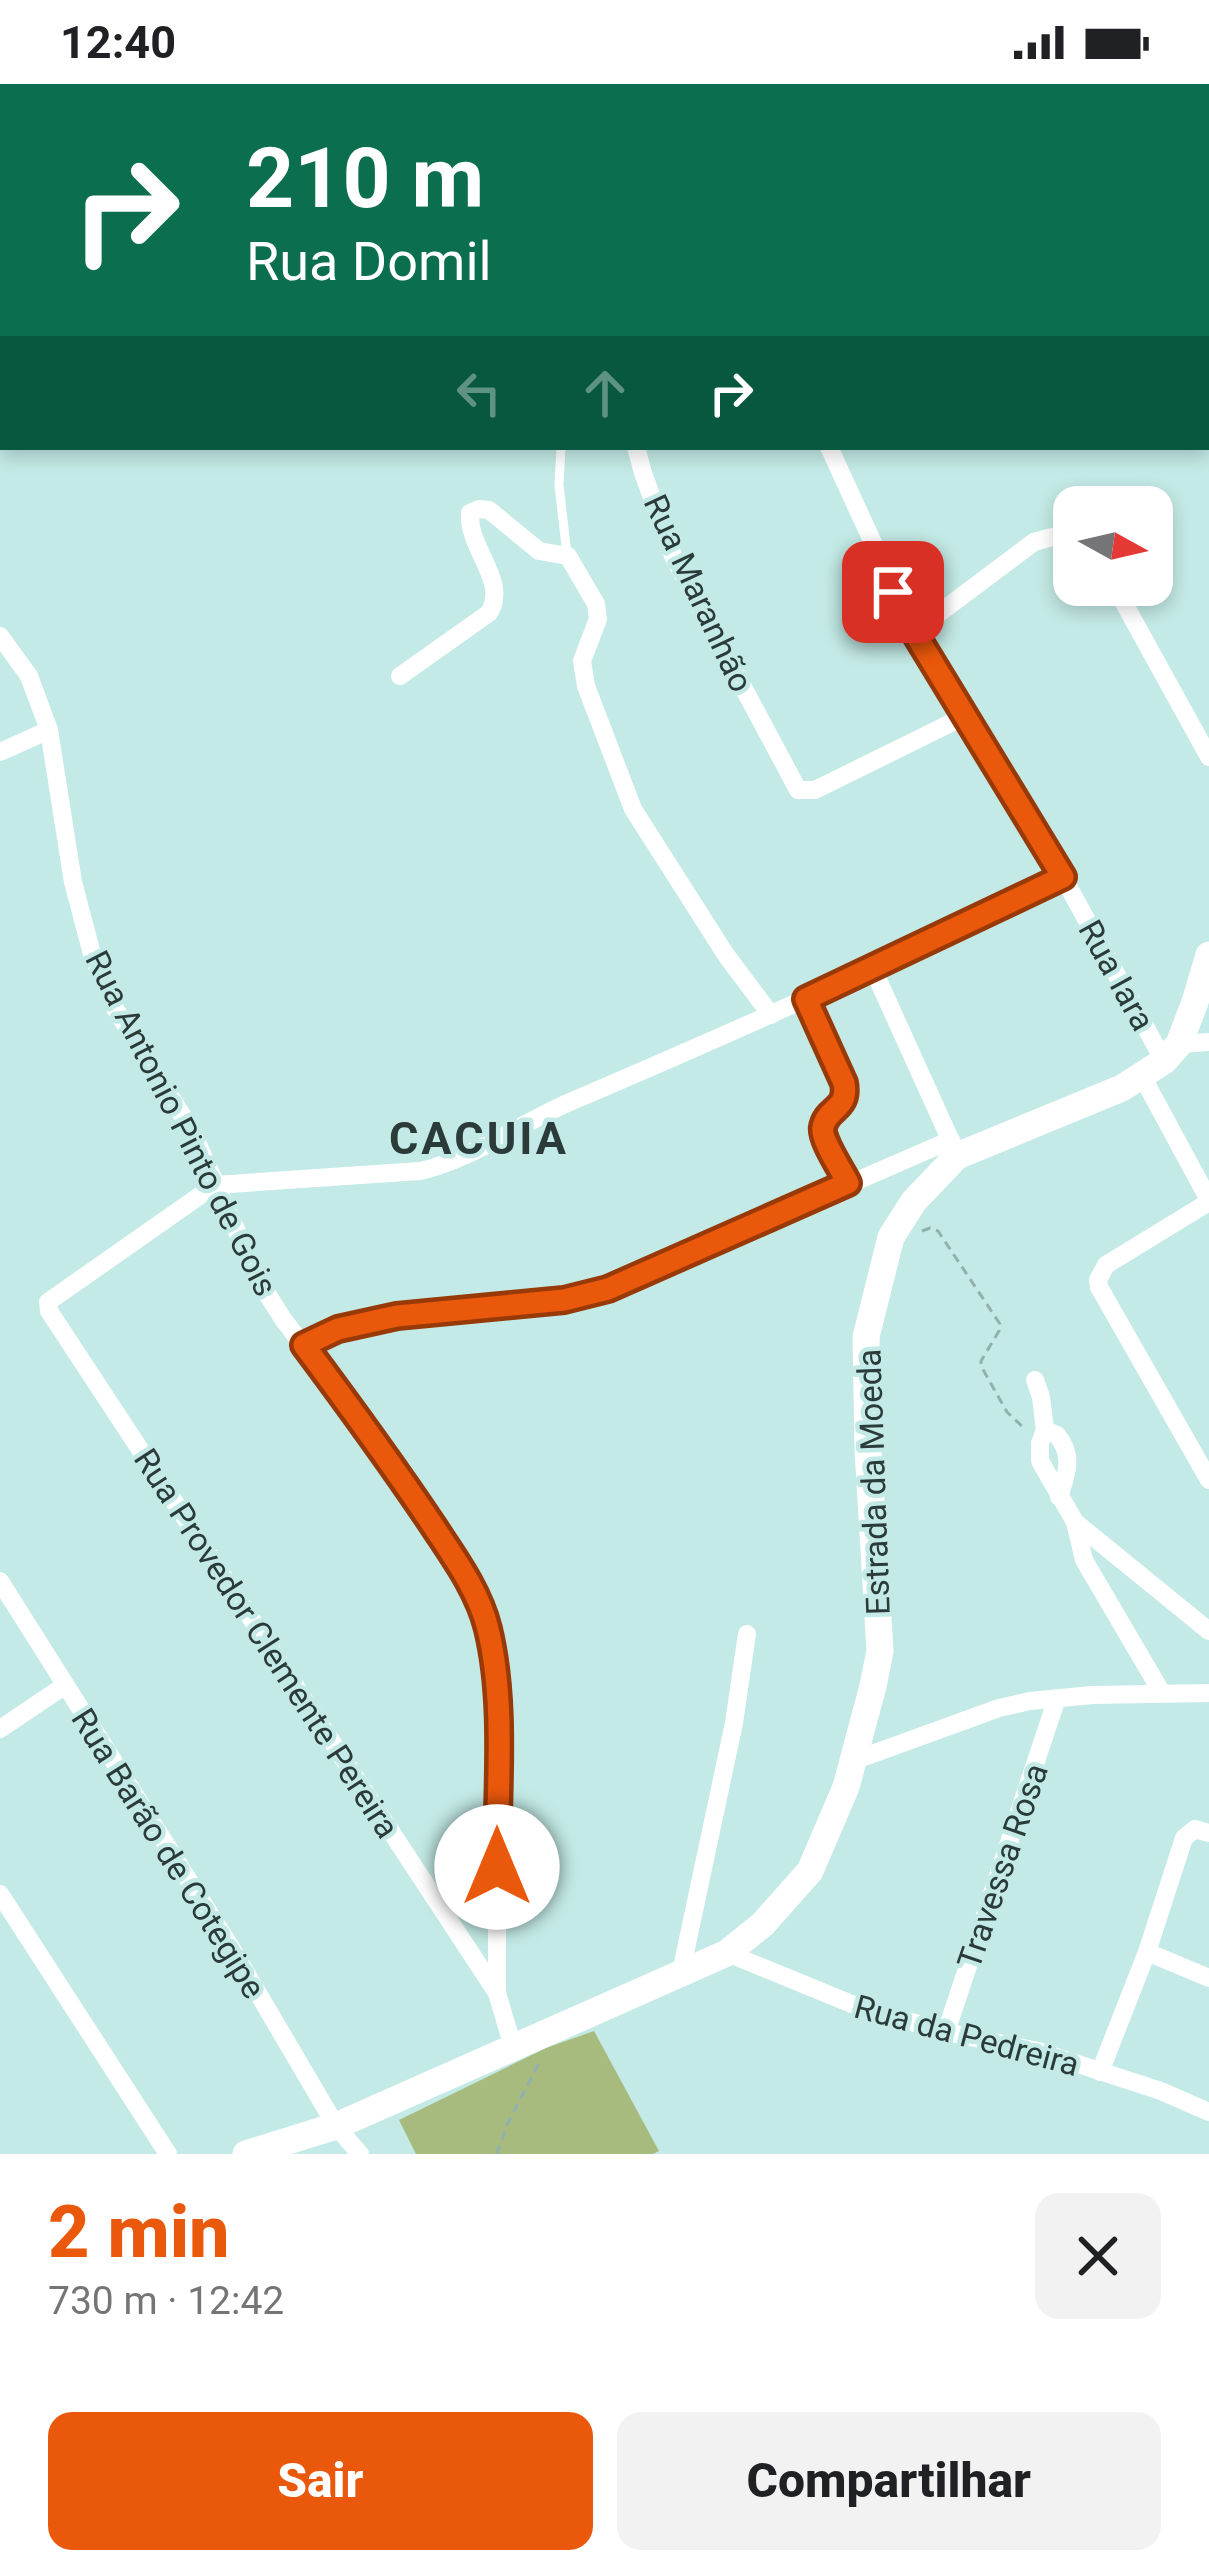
<!DOCTYPE html>
<html lang="pt">
<meta charset="utf-8">
<style>
body{margin:0;font-family:Roboto,sans-serif;background:#f2f2f2;color:#202124;height:100vh;display:flex;flex-direction:column;font-size:45px;white-space:nowrap}
*{box-sizing:border-box;margin:0}
p{font-size:39px;color:#757577}
.icon{flex:none;width:66px;height:66px;fill:none;stroke:currentColor;stroke-width:2;stroke-linecap:round;stroke-linejoin:round}
.map{position:relative;height:2070px;overflow:hidden}
.details{display:flex;flex-direction:column;background:#fff;flex:1}
.details>*{flex:none}
.top-card{position:absolute;left:0px;top:0px;width:1209px;height:366px;box-shadow:0 6px 18px #0003;background:#0b6e4f;color:#fff;overflow:hidden}
.needle{width:78px;rotate:98deg}
.buttons{position:absolute;left:1053px;top:402px;display:grid;gap:24px}
.buttons a{display:grid;place-items:center;width:120px;height:120px;border-radius:24px;background:#fff;box-shadow:0 6px 18px #0003;font-size:60px}
.pin{position:absolute;display:grid;place-items:center;width:102px;height:102px;color:#fff;margin:-51px;border-radius:24px;box-shadow:0 6px 18px #0006}
.me{position:absolute;width:132px;margin:-66px;rotate:0deg;stroke-linejoin:round;filter:drop-shadow(0 0 9px #0008)}
.turn{display:flex;align-items:center;gap:42px;height:252px;padding:0 48px;font-size:54px}
.turn .icon{width:156px;height:156px;stroke-width:2.5}
.turn b{display:block;font-size:84px;line-height:102px}
.lanes{display:flex;align-items:center;height:114px;padding:0 48px;background:#0003;justify-content:center;gap:60px;direction:ltr}
.lanes .off{opacity:.35}
.round{display:grid;place-items:center;flex:none;width:126px;height:126px;border-radius:24px;background:#f2f2f2}
.summary{display:flex;align-items:center;justify-content:space-between;height:204px;padding:0 48px}
h1{font-size:72px;font-weight:800;line-height:90px;color:#ea580c}
.button{display:flex;gap:24px;margin-top:auto;padding:24px 48px}
.button a{flex:1;height:138px;border-radius:24px;background:#ea580c;color:#fff;font-size:48px;font-weight:800;line-height:138px;text-align:center}
.button a+a{background:#f2f2f2;color:#202124}
.status{display:flex;justify-content:space-between;align-items:center;height:84px;padding:0 60px;background:#fff;direction:ltr}
.status svg{height:33px;fill:currentColor}
.map>svg:first-child{display:block}
.green{fill:#a8bb7e}
.lines{fill:none;stroke-linecap:round;stroke-linejoin:round}
.path{stroke:#91b1ae;stroke-width:3;stroke-dasharray:9 6;stroke-linecap:butt}
.lane{stroke:#fff;stroke-width:9}
.street{stroke:#fff;stroke-width:18}
.secondary{stroke:#fff;stroke-width:27}
.rail{stroke:#475b59;stroke-width:6}
.route-casing{stroke:#983908;stroke-width:30}
.route{stroke:#ea580c;stroke-width:21}
.labels{text-anchor:middle;stroke-width:9;stroke-linejoin:round;paint-order:stroke}
.street-label{font-size:33px;fill:#2b3b39;stroke:#c3eae6}
.district-label{font-size:45px;font-weight:bold;letter-spacing:3px;fill:#2b3b39;stroke:#c3eae6}
</style>
<div class="status"><b>12:40</b><svg viewBox="0 0 49 12"><path d="M0 12V9h3v3zM5 12V6h3v6zM10 12V3h3v9zM15 12V0h3v12zM26 1h20v11H26zM47 4h2v5h-2z"/></svg></div>
<div class="map">
<svg width="1209" height="2070" viewBox="0 0 1209 2070">
<rect width="100%" height="100%" fill="#c3eae6"/>
<polygon class="green" points="594,1947 659,2067 653,2070 416,2070 399,2036 546,1964"/>
<g class="lines">
<g class="path">
<polyline points="922,1147 930,1144 938,1147 1000,1240 999,1247 981,1277 981,1282 1007,1328 1026,1346"/>
<polyline points="497,2070 506,2043 539,1979"/>
</g>
<polyline class="lane" points="561,363 559,401 567,471"/>
<g class="street">
<polyline points="670,0 670,3"/>
<polyline points="951,0 954,3"/>
<polyline points="1206,0 1209,5"/>
<polyline points="623,3 626,0"/>
<polyline points="850,3 852,0"/>
<polyline points="0,6 5,0"/>
<polyline points="1206,305 1209,300"/>
<polyline points="636,363 643,389 674,474 798,706 815,706 965,632"/>
<polyline points="829,363 914,548 1063,793 1164,977"/>
<polyline points="1114,501 1209,673"/>
<polyline points="914,548 1034,458 1052,453 1074,455"/>
<polyline points="0,552 29,592 49,646 73,798 93,874 116,926 192,1047 259,1197 283,1235 382,1365 458,1478 484,1529 489,1549 497,1615 497,1906"/>
<path d="M400,592L489,529C509,497 467,464 470,429L479,425L489,426L539,467L568,472L596,520L598,535L582,577L586,602L633,725L726,871L771,931"/>
<polyline points="0,668 49,646"/>
<polyline points="873,885 955,1066"/>
<polyline points="805,915 845,999 844,1016 824,1038 822,1050 848,1099"/>
<polyline points="1179,960 1209,958"/>
<polyline points="1142,992 1209,1116"/>
<polyline points="1209,1118 1106,1181 1098,1196 1099,1203 1209,1396"/>
<polyline points="304,1260 338,1245 397,1232 564,1216 608,1205 951,1056"/>
<path d="M1035,1296L1041,1313L1045,1346L1057,1351C1074,1372 1067,1389 1059,1413"/>
<polyline points="1045,1346 1040,1359 1040,1377 1075,1438 1209,1547"/>
<polyline points="1075,1438 1084,1476 1162,1609"/>
<polyline points="0,1497 232,1865 336,2042 360,2070"/>
<polyline points="0,1645 64,1602"/>
<polyline points="853,1677 999,1624 1030,1617 1092,1611 1209,1609"/>
<polyline points="0,1810 168,2070"/>
<polyline points="1147,1868 1209,1894"/>
<polyline points="727,1869 859,1923 946,1948 1038,1967 1161,2007 1209,2028"/>
<polyline points="681,1888 734,1639 747,1550"/>
<polyline points="946,1948 1057,1614"/>
<path d="M513,1963L497,1909L49,1227L48,1218L215,1101L420,1087C468,1077 523,1038 570,1018C736,947 901,874 1063,793"/>
<polyline points="1100,1988 1147,1868 1184,1754 1195,1745 1209,1749"/>
</g>
<polyline class="secondary" points="246,2070 336,2042 727,1869 763,1840 810,1787 846,1703 873,1602 880,1567 868,1366 866,1253 891,1153 914,1117 957,1072 1122,1004 1164,977 1179,960 1195,918 1209,871"/>
<g class="rail">
<polyline points="66,3 69,0"/>
<polyline points="0,94 3,90"/>
<polyline points="0,117 3,113"/>
</g>
</g>
<g class="lines">
<defs>
<path id="route" d="M497,1783C497,1707 506,1619 488,1545C479,1507 453,1472 432,1440C391,1379 348,1320 304,1261L338,1245L397,1232L564,1216L608,1205L848,1099C842,1087 820,1054 823,1043C827,1023 849,1026 844,999L806,915L1063,793L914,548L893,508"/>
</defs>
<use href="#route" class="route-casing"/>
<use href="#route" class="route"/>
</g>
<g class="labels">
<g class="street-label">
<text transform="translate(699 509) rotate(65)" y="12">Rua Maranhão</text>
<text transform="translate(1117 891) rotate(61)" y="12">Rua Iara</text>
<text transform="translate(182 1039) rotate(63)" y="12">Rua Antonio Pinto de Gois</text>
<text transform="translate(873 1398) rotate(-92)" y="12">Estrada da Moeda</text>
<text transform="translate(267 1559) rotate(57)" y="12">Rua Provedor Clemente Pereira</text>
<text transform="translate(169 1769) rotate(58)" y="12">Rua Barão de Cotegipe</text>
<text transform="translate(1002 1782) rotate(-71)" y="12">Travessa Rosa</text>
<text transform="translate(967 1951) rotate(15)" y="12">Rua da Pedreira</text>
</g>
<g class="district-label">
<text x="479" y="1070">CACUIA</text>
</g>
</g>
</svg>
<div class="buttons">
<a><svg class="needle" viewBox="-14 -14 28 28"><path d="M0-13l5 13h-10z" fill="#e53935"/><path d="M0 13l5-13h-10z" fill="#757577"/></svg></a>
</div>
<div class="pin" style="left:893px;top:508px;background:#d93025"><svg class="icon" aria-label="arrive" viewBox="0 0 24 24"><path d="M6 21V4h12l-3 4 3 4H6"/></svg></div>
<svg class="me" style="left:497px;top:1783px" viewBox="-20 -20 40 40"><circle r="19" fill="#fff"/><path d="M0-13L10 11 0 6-10 11z" fill="#ea580c"/></svg>
<div class="top-card">
<div class="turn"><svg class="icon" aria-label="right" viewBox="0 0 24 24"><path d="M7 20v-9h11M14 6l5 5-5 5"/></svg><div><b>210 m</b>Rua Domil</div></div>
<div class="lanes"><svg class="icon off" aria-label="left" viewBox="0 0 24 24"><path d="M17 20v-9H6M10 6l-5 5 5 5"/></svg><svg class="icon off" aria-label="ahead" viewBox="0 0 24 24"><path d="M12 20V5M6 11l6-6 6 6"/></svg><svg class="icon" aria-label="right" viewBox="0 0 24 24"><path d="M7 20v-9h11M14 6l5 5-5 5"/></svg></div>
</div>
</div>
<section class="details">
<div class="summary"><div><h1>2 min</h1><p>730 m · 12:42</p></div><a class="round"><svg class="icon" aria-label="close" viewBox="0 0 24 24"><path d="M6 6l12 12M18 6L6 18"/></svg></a></div>
<div class="button"><a>Sair</a><a>Compartilhar</a></div>
</section>
